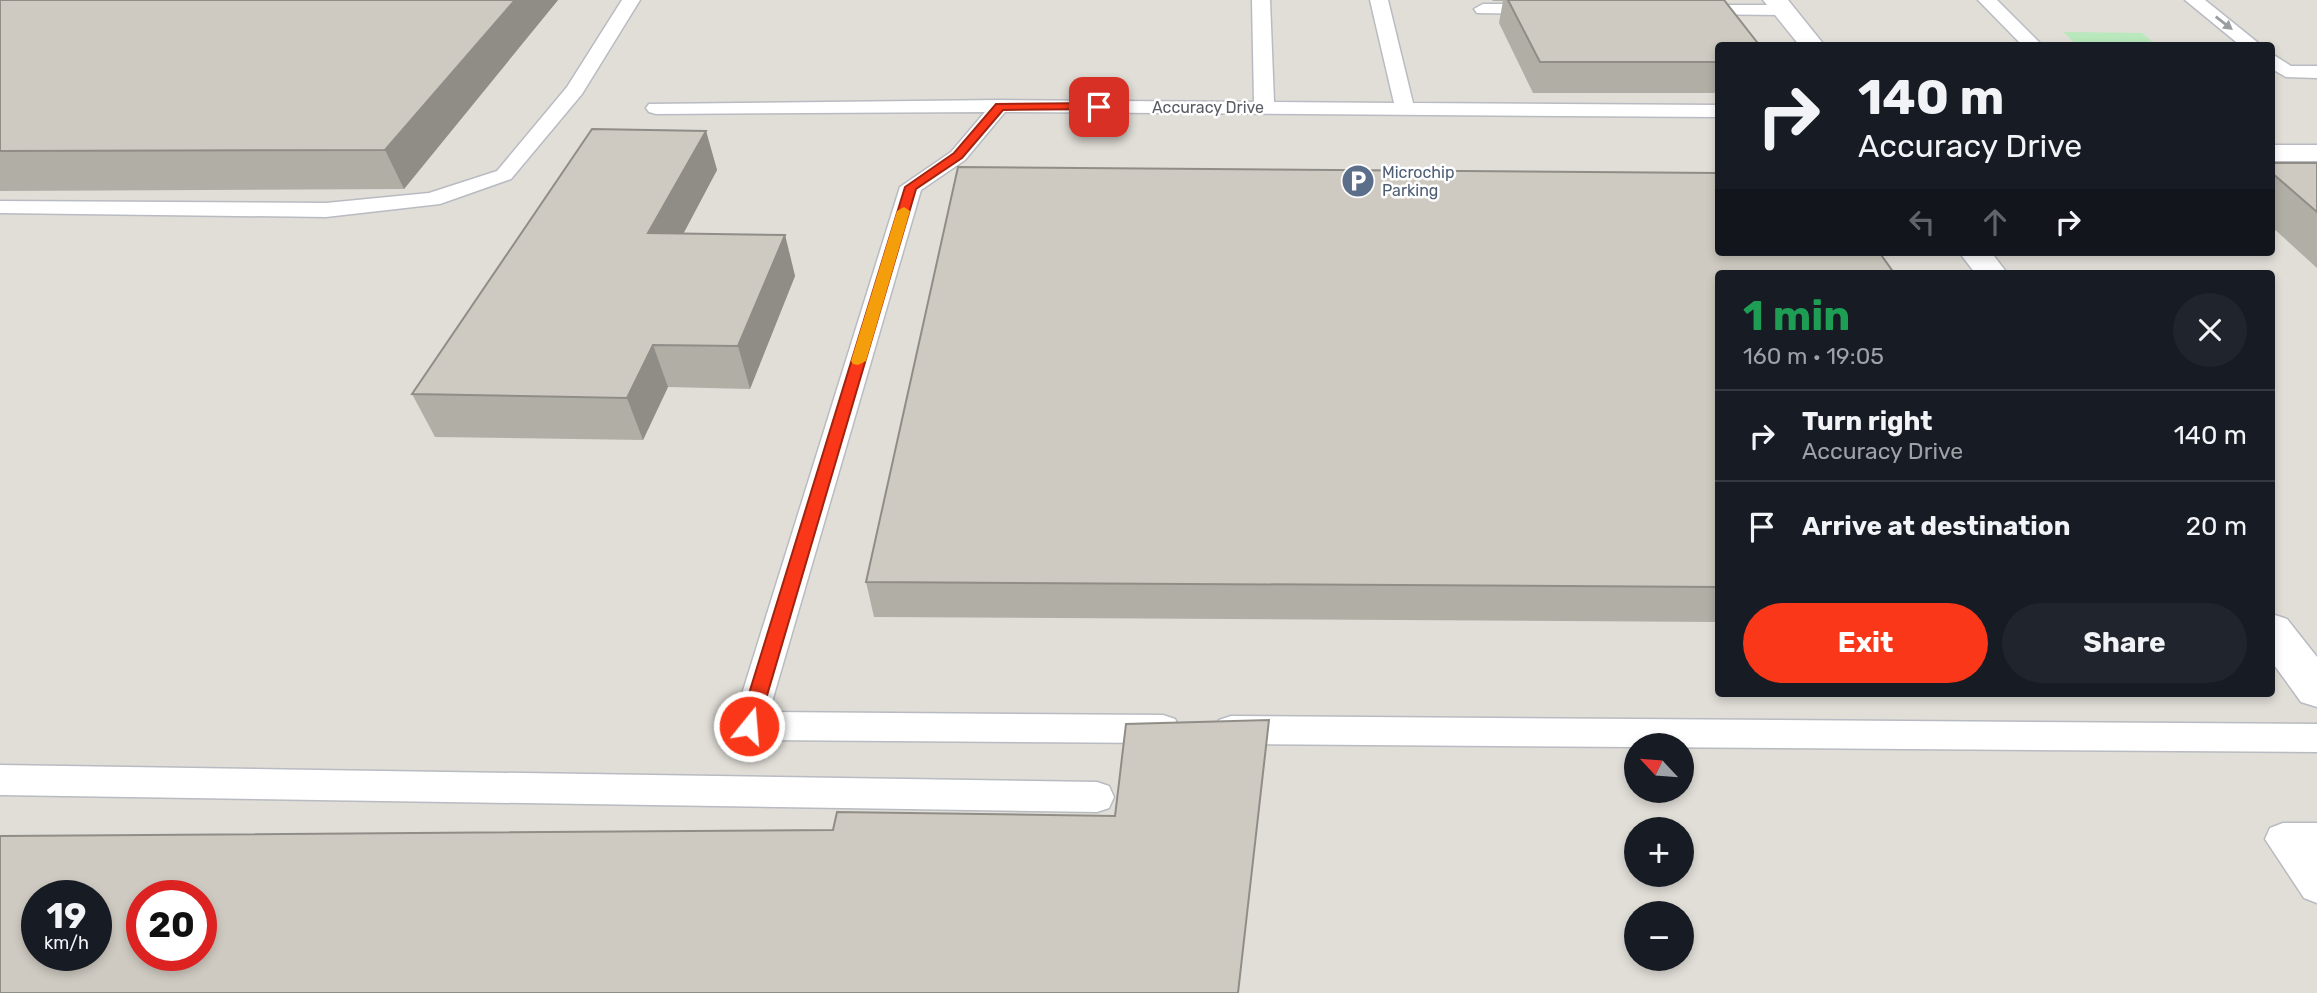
<!DOCTYPE html>
<meta charset="utf-8">
<style>
body{margin:0;font-family:Rubik,sans-serif;background:#20242c;color:#f1f3f6;height:100vh;display:flex;flex-direction:column;font-size:26px;white-space:nowrap}
*{box-sizing:border-box;margin:0}
p{font-size:23px;color:#9ea1a6}
.icon{flex:none;width:38px;height:38px;fill:none;stroke:currentColor;stroke-width:2;stroke-linecap:round;stroke-linejoin:round}
.map{position:relative;flex:1;overflow:hidden}
.sheet{position:absolute;left:1715px;top:270px;width:560px;height:427px;display:flex;flex-direction:column;background:#171b24;border-radius:7px;box-shadow:0 4px 10px #0003}
.sheet>*{flex:none}
.banner{position:absolute;left:1715px;top:42px;width:560px;height:214px;border-radius:7px;box-shadow:0 4px 10px #0003;background:#171b24;color:#f1f3f6;overflow:hidden}
.needle{width:46px;rotate:296deg}
.tools{position:absolute;left:1624px;top:733px;display:grid;gap:14px}
.tools a{display:grid;place-items:center;width:70px;height:70px;border-radius:50%;background:#171b24;box-shadow:0 4px 10px #0003;font-size:35px}
.speed{position:absolute;left:21px;top:880px;display:flex;gap:14px;font-size:35px;font-weight:700;text-align:center}
.speed>*{display:grid;place-content:center;width:91px;height:91px;border-radius:50%;background:#171b24;box-shadow:0 4px 10px #0003;line-height:1}
.speed small{font-size:18px;font-weight:400}
.speed .limit{border:10px solid #d22;background:#fff;color:#111}
.pin{position:absolute;display:grid;place-items:center;width:60px;height:60px;color:#fff;margin:-30px;border-radius:14px;box-shadow:0 4px 10px #0006}
.me{position:absolute;width:77px;margin:-38px;rotate:17deg;stroke-linejoin:round;filter:drop-shadow(0 0 5px #0008)}
.turn{display:flex;align-items:center;gap:24px;height:147px;padding:0 28px;font-size:32px}
.turn .icon{width:91px;height:91px;stroke-width:2.5}
.turn b{display:block;font-size:49px;line-height:60px}
.lanes{display:flex;align-items:center;height:66px;padding:0 28px;background:#0003;justify-content:center;gap:35px;direction:ltr}
.lanes .off{opacity:.35}
.round{display:grid;place-items:center;flex:none;width:74px;height:74px;border-radius:37px;background:#20242c}
.overview{display:flex;align-items:center;justify-content:space-between;height:119px;padding:0 28px}
h1{font-size:42px;font-weight:700;line-height:52px;color:#1e9e55}
.primary-button{display:flex;gap:14px;margin-top:auto;padding:14px 28px}
.primary-button a{flex:1;height:80px;border-radius:42px;background:#fa3819;color:#fff;font-size:28px;font-weight:700;line-height:80px;text-align:center}
.primary-button a+a{background:#20242c;color:#f1f3f6}
ul{padding:0;list-style:none}
li{display:flex;align-items:center;gap:21px;height:91px;padding:0 28px;border-top:2px solid #363941}
li div{flex:1}
li b{display:block;font-size:26px}
li em{font-style:normal}
.map>svg:first-child{display:block}
.industrial{fill:#e1ded8;fill-rule:evenodd}
.green{fill:#b9e8bc}
.lines{fill:none;stroke-linecap:round;stroke-linejoin:round}
.service-casing{stroke:#b8bbc1;stroke-width:3}
.minor-casing{stroke:#b8bbc1;stroke-width:3}
.tertiary-casing{stroke:#b8bbc1;stroke-width:3}
.service{fill:#fff;fill-rule:evenodd}
.minor{fill:#fff;fill-rule:evenodd}
.tertiary{fill:#fff;fill-rule:evenodd}
.wall{fill:#b1aea6}
.shaded-wall{fill:#908d87}
.building{fill:#cecac1;stroke:#908d87;stroke-width:2;fill-rule:evenodd}
.oneway{fill:#9b9ea1}
.route{fill:#fa3819;stroke:#a22410;stroke-width:2}
.slow{fill:#f59e0b}
.labels{text-anchor:middle;stroke-width:5;stroke-linejoin:round;paint-order:stroke}
.far-street-label{font-size:16px;fill:#595d63;stroke:#fff}
.far-service-label{font-size:16px;fill:#4e5e75;stroke:#fff;text-anchor:start}
</style>
<div class="map">
<svg width="2317" height="993" viewBox="0 0 2317 993">
<rect width="100%" height="100%" fill="#eeebe0"/>
<path class="industrial" d="M0,0H2317V993H0ZM1718,46H2272V252H1718ZM1718,273H2272V693H1718ZM1636,746H1682V791H1636ZM1636,830H1682V875H1636ZM37,896H96V956H37ZM142,896H201V956H142ZM1636,914H1682V959H1636Z"/>
<polygon class="green" points="2063,32 2142,33 2156,45 2077,45"/>
<g class="lines">
<defs>
<g id="service">
<polygon points="622,0 640,0 582,94 511,179 440,204 326,217 0,213 0,201 326,203 429,193 497,171 567,87"/>
<polygon points="1252,0 1270,0 1274,102 1394,103 1370,0 1388,0 1413,103 1718,105 1718,117 1005,112 965,160 921,190 769,712 1163,715 1175,719 1180,729 1175,739 1163,743 749,740 737,736 732,726 900,187 951,152 985,112 656,114 649,112 646,108 649,104 1000,100 1254,102"/>
<polygon points="1978,0 1997,0 2043,46 2023,46"/>
<polygon points="2185,0 2205,0 2262,46 2241,46"/>
<polygon points="1483,4 1539,4 1548,9 1539,14 1477,13 1474,9"/>
<polygon points="1695,5 1783,5 1792,10 1783,15 1689,14 1686,10 1689,6"/>
<polygon points="2272,54 2291,66 2317,66 2317,78 2286,77 2272,69"/>
<polygon points="1231,716 2317,724 2317,752 1231,744 1219,740 1214,730 1219,720"/>
<polygon points="0,765 1097,782 1109,786 1114,797 1109,808 1097,812 0,795"/>
<polygon points="2283,823 2317,823 2317,903 2304,898 2265,839 2270,828"/>
</g>
<rect id="minor" x="2272" y="145" width="45" height="16"/>
<g id="tertiary">
<polygon points="1763,0 1788,0 1825,46 1800,46"/>
<polygon points="1959,252 1991,252 2007,273 1975,273"/>
<polygon points="2272,614 2287,619 2317,657 2317,707 2301,702 2272,662"/>
</g>
</defs>
<use href="#service" class="service-casing"/>
<use href="#minor" class="minor-casing"/>
<use href="#tertiary" class="tertiary-casing"/>
<use href="#service" class="service"/>
<use href="#minor" class="minor"/>
<use href="#tertiary" class="tertiary"/>
</g>
<g class="wall">
<polygon points="0,0 558,0 404,189 0,191"/>
<polygon points="1492,0 1724,0 1718,46 1718,93 1533,93 1499,23 1503,1 1493,1"/>
<polygon points="706,131 717,170 683,234 785,235 795,276 750,389 668,387 643,440 435,437 412,394"/>
<polygon points="2272,163 2317,163 2317,268 2272,227"/>
<polygon points="1718,273 1718,622 874,617 866,582"/>
</g>
<g class="shaded-wall">
<polygon points="515,0 558,0 404,189 385,150"/>
<polygon points="706,131 717,170 662,274 648,233"/>
<polygon points="785,235 795,276 750,389 738,346"/>
<polygon points="653,345 668,387 643,440 627,398"/>
</g>
<g class="building">
<polygon points="0,0 515,0 385,150 0,151"/>
<polygon points="1508,0 1724,0 1760,46 1718,46 1718,62 1540,62"/>
<polygon points="592,129 706,131 648,233 785,235 738,346 653,345 627,398 412,394"/>
<polygon points="2272,163 2317,163 2317,212 2272,173"/>
<polygon points="958,167 1718,173 1718,252 1879,252 1894,273 1718,273 1718,587 866,582"/>
<path d="M1269,720L1238,993H0V836L833,830L837,812L1115,816L1126,724ZM37,896H96V956H37ZM142,896H201V956H142Z"/>
</g>
<defs><path id="oneway-solid" d="M-6-.8H1V-3.2L6.5 0L1 3.2V.8H-6Z" transform="scale(1.75)"/></defs>
<use class="oneway" href="#oneway-solid" transform="translate(2224 23) rotate(38)"/>
<polygon class="route" points="1099,103 1105,107 1103,109 1003,110 962,158 916,189 758,726 755,732 749,734 742,732 739,726 905,187 954,153 996,104"/>
<polygon class="slow" points="904,207 910,211 866,361 858,365 853,364 851,361 897,211"/>
<defs>
<symbol id="parking-disc" viewBox="-11 -11 22 22"><circle r="9.5" fill="#5c6f8a" stroke="#fff"/><path d="M-3.5-5.5H1a3.5 3.5 0 0 1 0 7H-1V5.5H-3.5ZM-1-3.4V-.6H.8a1.4 1.4 0 0 0 0-2.8Z" fill="#fff"/></symbol>
</defs>
<g fill-rule="evenodd">
<use href="#parking-disc" x="1339" y="162" width="38" height="38"/>
</g>
<g class="labels">
<g class="far-street-label">
<text x="1208" y="113">Accuracy Drive</text>
</g>
<g class="far-service-label">
<text x="1382" y="178">Microchip<tspan x="1382" dy="18">Parking</tspan></text>
</g>
</g>
</svg>
<div class="tools">
<a><svg class="needle" viewBox="-14 -14 28 28"><path d="M0-13l5 13h-10z" fill="#e53935"/><path d="M0 13l5-13h-10z" fill="#9ea1a6"/></svg></a>
<a>+</a>
<a>−</a>
</div>
<div class="speed"><div>19<small>km/h</small></div><div class="limit">20</div></div>
<div class="pin" style="left:1099px;top:107px;background:#d93025"><svg class="icon" aria-label="arrive" viewBox="0 0 24 24"><path d="M6 21V4h12l-3 4 3 4H6"/></svg></div>
<svg class="me" style="left:749px;top:726px" viewBox="-20 -20 40 40"><circle r="17" fill="#fa3819" stroke="#fff" stroke-width="3"/><path d="M0-11L8 9 0 5-8 9z" fill="#fff"/></svg>
<div class="banner">
<div class="turn"><svg class="icon" aria-label="right" viewBox="0 0 24 24"><path d="M7 20v-9h11M14 6l5 5-5 5"/></svg><div><b>140 m</b>Accuracy Drive</div></div>
<div class="lanes"><svg class="icon off" aria-label="left" viewBox="0 0 24 24"><path d="M17 20v-9H6M10 6l-5 5 5 5"/></svg><svg class="icon off" aria-label="ahead" viewBox="0 0 24 24"><path d="M12 20V5M6 11l6-6 6 6"/></svg><svg class="icon" aria-label="right" viewBox="0 0 24 24"><path d="M7 20v-9h11M14 6l5 5-5 5"/></svg></div>
</div>
<section class="sheet">
<div class="overview"><div><h1>1 min</h1><p>160 m · 19:05</p></div><a class="round"><svg class="icon" aria-label="close" viewBox="0 0 24 24"><path d="M6 6l12 12M18 6L6 18"/></svg></a></div>
<ul>
<li><svg class="icon" aria-label="right" viewBox="0 0 24 24"><path d="M7 20v-9h11M14 6l5 5-5 5"/></svg><div><b>Turn right</b><p>Accuracy Drive</p></div><em>140 m</em></li>
<li><svg class="icon" aria-label="arrive" viewBox="0 0 24 24"><path d="M6 21V4h12l-3 4 3 4H6"/></svg><div><b>Arrive at destination</b></div><em>20 m</em></li>
</ul>
<div class="primary-button"><a>Exit</a><a>Share</a></div>
</section>
</div>
